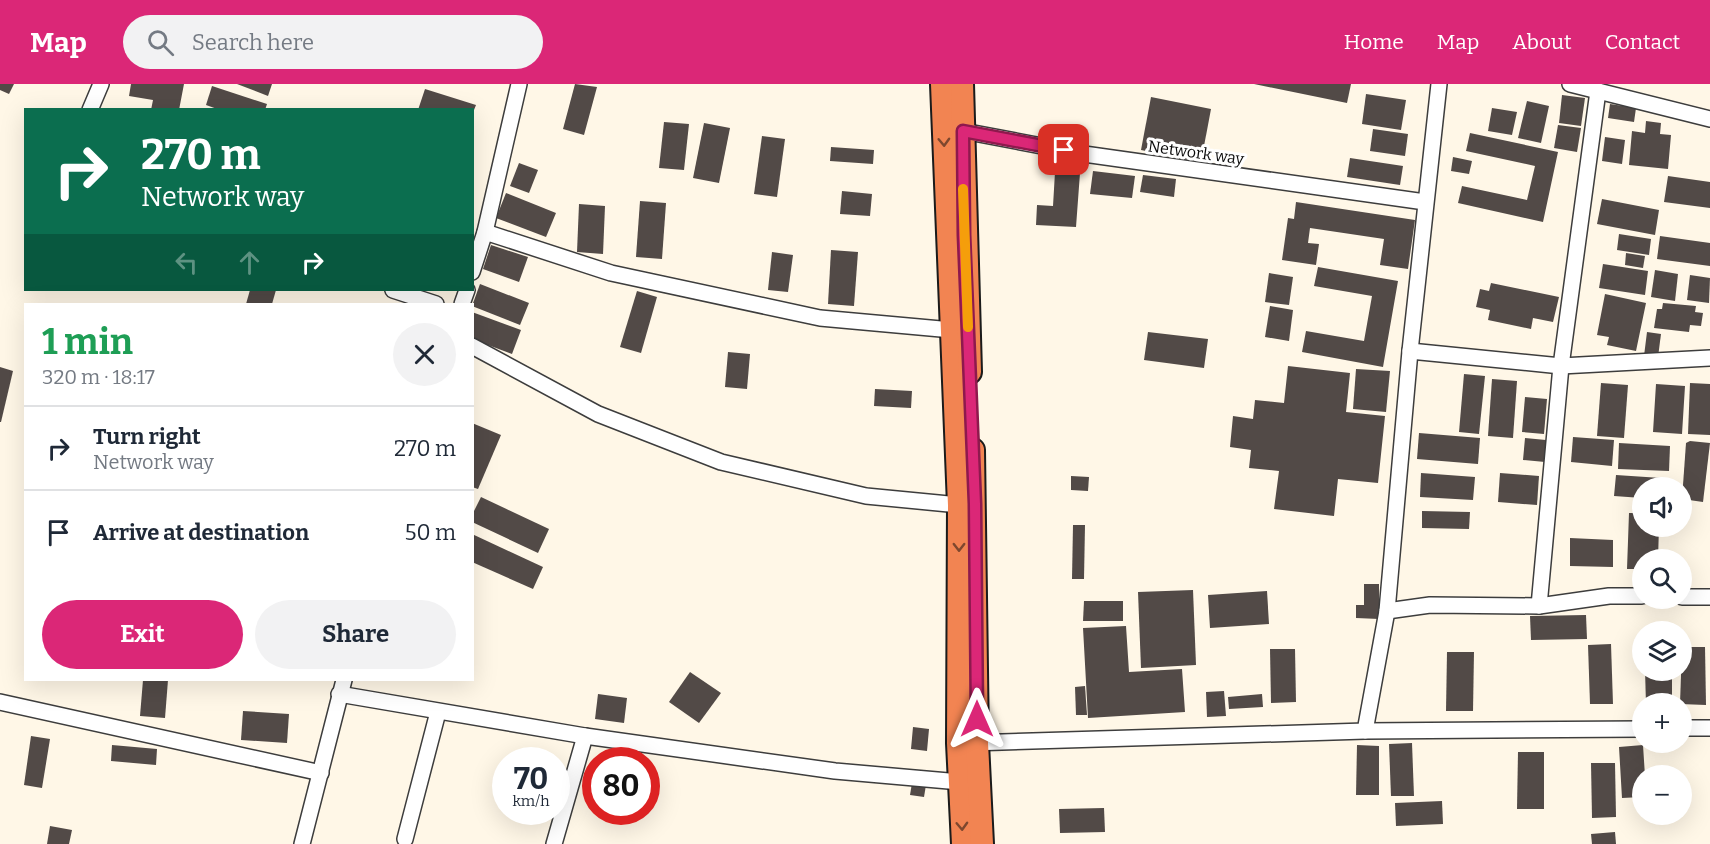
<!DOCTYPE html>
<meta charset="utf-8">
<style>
body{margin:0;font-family:Bitter,serif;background:#f2f2f3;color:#1f2937;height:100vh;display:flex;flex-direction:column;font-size:22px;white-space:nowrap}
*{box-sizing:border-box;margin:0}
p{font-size:20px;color:#747a83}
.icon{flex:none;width:33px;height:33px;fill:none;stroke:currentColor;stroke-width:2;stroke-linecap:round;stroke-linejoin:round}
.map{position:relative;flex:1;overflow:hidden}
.sheet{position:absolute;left:24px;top:219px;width:450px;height:378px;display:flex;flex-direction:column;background:#fff;border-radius:0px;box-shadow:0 6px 24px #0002}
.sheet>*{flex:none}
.top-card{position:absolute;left:24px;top:24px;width:450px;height:183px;border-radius:0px;box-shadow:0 6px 24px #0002;background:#0b6e4f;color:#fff;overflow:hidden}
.fabs{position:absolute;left:1632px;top:393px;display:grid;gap:12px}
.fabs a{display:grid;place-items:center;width:60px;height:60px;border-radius:50%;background:#fff;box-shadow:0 6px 24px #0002;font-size:30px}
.speed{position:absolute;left:492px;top:663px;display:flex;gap:12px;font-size:30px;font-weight:700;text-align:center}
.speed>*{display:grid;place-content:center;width:78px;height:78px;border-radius:50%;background:#fff;box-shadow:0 6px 24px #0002;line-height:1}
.speed small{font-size:15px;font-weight:400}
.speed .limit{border:9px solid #d22;background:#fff;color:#111}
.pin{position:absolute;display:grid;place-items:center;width:51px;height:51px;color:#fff;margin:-26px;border-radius:12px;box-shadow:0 3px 9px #0006}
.me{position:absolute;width:66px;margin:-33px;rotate:0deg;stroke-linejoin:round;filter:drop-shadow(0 0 4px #0008)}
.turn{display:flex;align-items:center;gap:21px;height:126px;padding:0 18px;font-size:27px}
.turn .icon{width:78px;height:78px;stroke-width:2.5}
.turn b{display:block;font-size:42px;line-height:51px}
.lanes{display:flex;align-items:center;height:57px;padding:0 18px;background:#0003;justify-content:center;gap:30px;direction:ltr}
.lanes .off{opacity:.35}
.round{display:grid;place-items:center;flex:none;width:63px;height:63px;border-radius:32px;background:#f2f2f3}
.overview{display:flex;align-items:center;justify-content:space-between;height:102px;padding:0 18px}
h1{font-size:36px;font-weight:700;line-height:45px;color:#1e9e55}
.primary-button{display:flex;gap:12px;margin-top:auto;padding:12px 18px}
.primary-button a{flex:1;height:69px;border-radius:36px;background:#db2777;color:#fff;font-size:24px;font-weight:700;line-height:69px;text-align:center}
.primary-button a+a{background:#f2f2f3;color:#1f2937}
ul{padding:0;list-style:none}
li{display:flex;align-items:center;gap:18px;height:84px;padding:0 18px;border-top:2px solid #e0e1e3}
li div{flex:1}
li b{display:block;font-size:22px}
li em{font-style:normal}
header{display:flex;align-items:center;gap:36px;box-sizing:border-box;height:84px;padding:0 30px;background:#db2777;color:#fff}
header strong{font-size:28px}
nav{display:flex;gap:33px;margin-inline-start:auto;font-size:21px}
.search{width:420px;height:54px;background:#f2f2f3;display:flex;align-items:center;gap:15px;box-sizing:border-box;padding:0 21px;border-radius:33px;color:#747a83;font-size:22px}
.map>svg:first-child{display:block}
.building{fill:#524a47}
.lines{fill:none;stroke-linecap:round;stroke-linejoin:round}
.minor-casing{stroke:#3d3d3d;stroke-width:18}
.highway-casing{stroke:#1b1b1b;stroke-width:26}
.minor{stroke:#fff;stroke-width:15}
.highway{stroke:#f28452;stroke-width:22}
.oneway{stroke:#7e472e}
.route-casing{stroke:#8e194d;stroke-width:15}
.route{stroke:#db2777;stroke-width:10}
.slow{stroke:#f59e0b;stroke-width:10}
.labels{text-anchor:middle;stroke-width:6;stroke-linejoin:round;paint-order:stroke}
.street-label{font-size:16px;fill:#0a0a0a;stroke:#fff}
</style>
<header>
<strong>Map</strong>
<div class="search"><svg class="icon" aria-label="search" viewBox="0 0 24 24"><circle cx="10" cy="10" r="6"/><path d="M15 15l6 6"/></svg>Search here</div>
<nav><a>Home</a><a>Map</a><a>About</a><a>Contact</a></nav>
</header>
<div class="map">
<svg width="1710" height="760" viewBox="0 0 1710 760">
<rect width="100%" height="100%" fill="#fff7e7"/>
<g class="building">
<polygon points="0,0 14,0 9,10 0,6"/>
<polygon points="131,0 184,0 179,26 151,26 153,16 129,12"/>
<polygon points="237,0 272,0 268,12"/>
<polygon points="575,0 597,3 584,51 563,45"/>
<polygon points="1254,0 1351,0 1347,19"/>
<polygon points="212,2 267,20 265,26 220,26 206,21"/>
<polygon points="425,5 476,21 474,26 418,26"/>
<polygon points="1366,10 1406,16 1401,46 1362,40"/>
<polygon points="1562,11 1585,14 1581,42 1559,39"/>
<polygon points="1151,13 1211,25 1201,78 1141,66"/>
<polygon points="1527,17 1549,22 1541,59 1518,54"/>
<polygon points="1610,20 1636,24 1634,38 1608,34"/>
<polygon points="1492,24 1517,28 1512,51 1488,47"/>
<polygon points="1646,37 1661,39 1660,50 1671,51 1668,85 1629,81 1632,47 1645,49"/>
<polygon points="664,38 689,40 684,86 659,84"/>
<polygon points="704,39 730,44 719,99 693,94"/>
<polygon points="1558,41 1581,44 1577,68 1554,64"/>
<polygon points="1373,45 1408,50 1405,72 1370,67"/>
<polygon points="1470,49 1558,68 1543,138 1458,119 1462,102 1527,116 1535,82 1466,67"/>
<polygon points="762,52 785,55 777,113 754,110"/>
<polygon points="1605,53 1625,56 1622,80 1602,77"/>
<polygon points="831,63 874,66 873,80 830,77"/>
<polygon points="1453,73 1472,77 1469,90 1451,87"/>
<polygon points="1350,74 1403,82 1400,101 1347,93"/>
<polygon points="519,79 538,86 529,109 510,102"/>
<polygon points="1093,87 1135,92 1132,114 1090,110"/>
<polygon points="1055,88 1080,89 1076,143 1036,141 1037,121 1053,122"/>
<polygon points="1143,91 1176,95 1174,113 1140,108"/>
<polygon points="1668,92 1710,98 1710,124 1664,118"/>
<polygon points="842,107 872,110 870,132 840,130"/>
<polygon points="506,109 556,129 546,153 496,134"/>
<polygon points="1602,115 1659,126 1655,151 1597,140"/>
<polygon points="640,117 666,119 662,175 636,173"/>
<polygon points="1296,118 1415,136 1408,185 1380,181 1384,155 1310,144 1308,159 1319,160 1316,181 1282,176 1288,134 1294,135"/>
<polygon points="579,120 605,122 603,170 577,168"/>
<polygon points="1619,150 1651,155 1649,171 1617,166"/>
<polygon points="1660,152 1710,159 1710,182 1657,175"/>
<polygon points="491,161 528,173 519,198 483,185"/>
<polygon points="831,166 858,168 854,222 828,220"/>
<polygon points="772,168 793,171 788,208 768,206"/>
<polygon points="1626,169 1645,172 1643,184 1625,181"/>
<polygon points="1603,180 1648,187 1645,211 1599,204"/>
<polygon points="1318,183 1398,197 1383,283 1302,268 1306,247 1364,257 1372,212 1314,202"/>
<polygon points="1655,186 1678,190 1675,217 1651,213"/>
<polygon points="1269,189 1293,193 1289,221 1265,218"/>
<polygon points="1690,191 1710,194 1709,219 1687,216"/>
<polygon points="1491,199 1559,213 1553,238 1533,234 1531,245 1488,236 1490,226 1476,223 1480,205 1489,207"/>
<polygon points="480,200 529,219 520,241 472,222"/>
<polygon points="250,206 276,206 272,220 246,220"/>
<polygon points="637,207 657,213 641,269 620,263"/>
<polygon points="1605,210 1646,219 1636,267 1607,261 1609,253 1597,251"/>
<polygon points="1663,219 1696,222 1695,228 1703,229 1701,242 1690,241 1689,248 1654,244 1657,225 1662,225"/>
<polygon points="1270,222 1293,226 1289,257 1265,253"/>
<polygon points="472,228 521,246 512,270 472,255"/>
<polygon points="1148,248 1208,255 1204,284 1144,276"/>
<polygon points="1647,248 1661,250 1658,273 1644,272"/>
<polygon points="728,268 750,270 747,305 725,303"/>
<polygon points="1288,282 1350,289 1346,328 1385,332 1378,399 1338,395 1334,432 1274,425 1279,387 1249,384 1251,366 1230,363 1233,332 1253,335 1255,316 1284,319"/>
<polygon points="0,283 13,287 1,338 0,338"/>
<polygon points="1356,285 1390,287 1386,328 1353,325"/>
<polygon points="1464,290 1485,292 1479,350 1459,348"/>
<polygon points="1492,295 1517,297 1513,354 1488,352"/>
<polygon points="1601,299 1628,301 1624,354 1597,352"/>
<polygon points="1690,299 1710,300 1710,351 1688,350"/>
<polygon points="1656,300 1685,302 1682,350 1653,348"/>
<polygon points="875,305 912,307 911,324 874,322"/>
<polygon points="1525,313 1547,315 1544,350 1522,348"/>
<polygon points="472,339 501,351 478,405 472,403"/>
<polygon points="1419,349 1480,354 1478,380 1417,375"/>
<polygon points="1573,353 1614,356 1612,382 1571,378"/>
<polygon points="1525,354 1546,356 1545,378 1523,376"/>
<polygon points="1690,357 1710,359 1703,418 1682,415 1686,359"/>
<polygon points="1619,359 1670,362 1669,387 1618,385"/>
<polygon points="1421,389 1475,393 1473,416 1420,413"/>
<polygon points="1500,389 1539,392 1537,421 1498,418"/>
<polygon points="1616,391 1661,394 1660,404 1642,404 1642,414 1614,412"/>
<polygon points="1071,392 1089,393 1088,407 1071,406"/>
<polygon points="481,413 549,445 538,469 472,438 472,431"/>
<polygon points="1422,427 1470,428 1469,445 1422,444"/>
<polygon points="1629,429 1642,429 1642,442 1659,442 1658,476 1642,476 1642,485 1627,485"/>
<polygon points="1073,441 1085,441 1084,495 1072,495"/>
<polygon points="472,450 543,483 533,505 472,478"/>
<polygon points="1570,454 1613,456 1613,483 1570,482"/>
<polygon points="1364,500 1379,500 1379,535 1356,534 1356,521 1364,521"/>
<polygon points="1193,506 1196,581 1141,584 1138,508"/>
<polygon points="1267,507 1269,540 1210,544 1208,511"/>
<polygon points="1084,517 1123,517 1123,537 1083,537"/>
<polygon points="1586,531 1587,555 1531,556 1530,532"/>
<polygon points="1126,542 1129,588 1182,585 1185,628 1088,634 1083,544"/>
<polygon points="1611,560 1613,620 1590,620 1588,561"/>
<polygon points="1682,563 1705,563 1706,621 1680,620"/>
<polygon points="1270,565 1295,565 1296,618 1271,619"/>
<polygon points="1447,568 1474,568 1473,627 1446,627"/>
<polygon points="1645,586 1672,586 1672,620 1646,620"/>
<polygon points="690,588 721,609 699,639 669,618"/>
<polygon points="143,596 168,596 165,634 140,632"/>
<polygon points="1085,602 1087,631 1076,631 1075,603"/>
<polygon points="1224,607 1226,632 1207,633 1206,608"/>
<polygon points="598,610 627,614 624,639 595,635"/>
<polygon points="1262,610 1263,623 1229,625 1228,613"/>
<polygon points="243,627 289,630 287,659 241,656"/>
<polygon points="913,643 929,645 927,667 911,665"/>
<polygon points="31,652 50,655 42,704 24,701"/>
<polygon points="1412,659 1414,712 1391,712 1389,660"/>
<polygon points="112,661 157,665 156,681 111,677"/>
<polygon points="1357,661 1379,662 1379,711 1356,711"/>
<polygon points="1643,661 1645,692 1642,692 1642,713 1622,714 1619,663"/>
<polygon points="1518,668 1544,668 1544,725 1517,725"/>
<polygon points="1591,679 1615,679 1616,733 1592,734"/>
<polygon points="912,699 926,701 924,713 910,711"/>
<polygon points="1442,717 1443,740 1396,742 1395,719"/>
<polygon points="1104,724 1105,748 1060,749 1059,725"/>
<polygon points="50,742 72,746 69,760 47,760"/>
<polygon points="1615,748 1616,760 1592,760 1591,750"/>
</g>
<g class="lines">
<defs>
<g id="minor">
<polyline points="1570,0 1710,35"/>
<polyline points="90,26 101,0"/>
<polyline points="963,47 1084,70 1425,118"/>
<polyline points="485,148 611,189 820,234 952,246"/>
<polyline points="472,188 485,148 519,0"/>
<polyline points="393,206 436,220"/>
<polyline points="462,220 467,206"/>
<polyline points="472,262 598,330 721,378 866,412 959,421"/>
<polyline points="1410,267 1561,282 1710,274"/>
<polyline points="1682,513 1710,513"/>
<polyline points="1539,522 1561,282 1598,7"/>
<polyline points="1387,527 1430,521 1539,522 1609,512 1642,512"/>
<polyline points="339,610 585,652 835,687 960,698"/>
<polyline points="0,618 321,689"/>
<polyline points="1682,644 1710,644"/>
<polyline points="1365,647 1642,645"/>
<polyline points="970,659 1365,647 1387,527 1410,267 1439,0"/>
<polyline points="405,755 438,628"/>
<polyline points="302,760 344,596"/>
<polyline points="554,760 585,652"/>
</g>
<g id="highway">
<polyline points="942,0 959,421 958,659 963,760"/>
<polyline points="962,0 970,288"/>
<polyline points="973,366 977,659 982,760"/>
</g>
</defs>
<use href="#minor" class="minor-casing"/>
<use href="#highway" class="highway-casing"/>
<use href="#minor" class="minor"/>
<use href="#highway" class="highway"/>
</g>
<defs><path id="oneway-chevron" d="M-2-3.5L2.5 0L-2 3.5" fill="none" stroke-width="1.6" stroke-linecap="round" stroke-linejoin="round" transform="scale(1.5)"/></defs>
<g class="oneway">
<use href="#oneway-chevron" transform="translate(944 58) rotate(88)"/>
<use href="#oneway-chevron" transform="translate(959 463) rotate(90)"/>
<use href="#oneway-chevron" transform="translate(962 742) rotate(88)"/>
</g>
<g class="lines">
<defs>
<polyline id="route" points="977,635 975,420 964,151 963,47 1064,66"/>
</defs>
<use href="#route" class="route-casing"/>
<use href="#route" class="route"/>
<polyline class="slow" points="963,105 968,243"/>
</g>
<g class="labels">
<g class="street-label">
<text transform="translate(1196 68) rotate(8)" y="6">Network way</text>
</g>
</g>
</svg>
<div class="fabs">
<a><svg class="icon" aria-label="sound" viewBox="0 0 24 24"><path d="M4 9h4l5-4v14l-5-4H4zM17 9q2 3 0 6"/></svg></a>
<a><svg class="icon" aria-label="search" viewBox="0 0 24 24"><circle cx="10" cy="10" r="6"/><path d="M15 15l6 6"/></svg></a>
<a><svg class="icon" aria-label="layers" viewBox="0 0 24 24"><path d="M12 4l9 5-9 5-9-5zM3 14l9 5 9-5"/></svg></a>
<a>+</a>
<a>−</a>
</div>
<div class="speed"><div>70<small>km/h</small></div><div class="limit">80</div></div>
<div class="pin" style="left:1064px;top:66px;background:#d93025"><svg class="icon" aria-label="arrive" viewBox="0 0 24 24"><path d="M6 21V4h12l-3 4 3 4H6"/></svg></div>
<svg class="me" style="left:977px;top:635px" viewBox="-20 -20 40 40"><path d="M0-17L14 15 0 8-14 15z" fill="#db2777" stroke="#fff" stroke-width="4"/></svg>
<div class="top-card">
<div class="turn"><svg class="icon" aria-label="right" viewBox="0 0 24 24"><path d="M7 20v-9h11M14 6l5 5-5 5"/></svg><div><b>270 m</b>Network way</div></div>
<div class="lanes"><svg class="icon off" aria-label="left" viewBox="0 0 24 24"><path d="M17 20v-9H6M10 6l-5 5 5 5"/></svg><svg class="icon off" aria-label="ahead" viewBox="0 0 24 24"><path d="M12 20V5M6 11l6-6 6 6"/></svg><svg class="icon" aria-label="right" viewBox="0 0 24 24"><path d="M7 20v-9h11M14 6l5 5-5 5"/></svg></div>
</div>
<section class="sheet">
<div class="overview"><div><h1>1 min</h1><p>320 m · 18:17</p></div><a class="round"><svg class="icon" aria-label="close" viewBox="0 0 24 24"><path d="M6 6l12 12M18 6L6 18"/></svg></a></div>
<ul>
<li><svg class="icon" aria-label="right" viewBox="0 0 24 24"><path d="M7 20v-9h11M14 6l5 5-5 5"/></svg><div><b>Turn right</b><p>Network way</p></div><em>270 m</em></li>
<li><svg class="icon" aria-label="arrive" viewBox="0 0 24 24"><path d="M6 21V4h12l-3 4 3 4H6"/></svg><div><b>Arrive at destination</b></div><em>50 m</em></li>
</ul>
<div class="primary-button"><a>Exit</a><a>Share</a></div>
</section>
</div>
